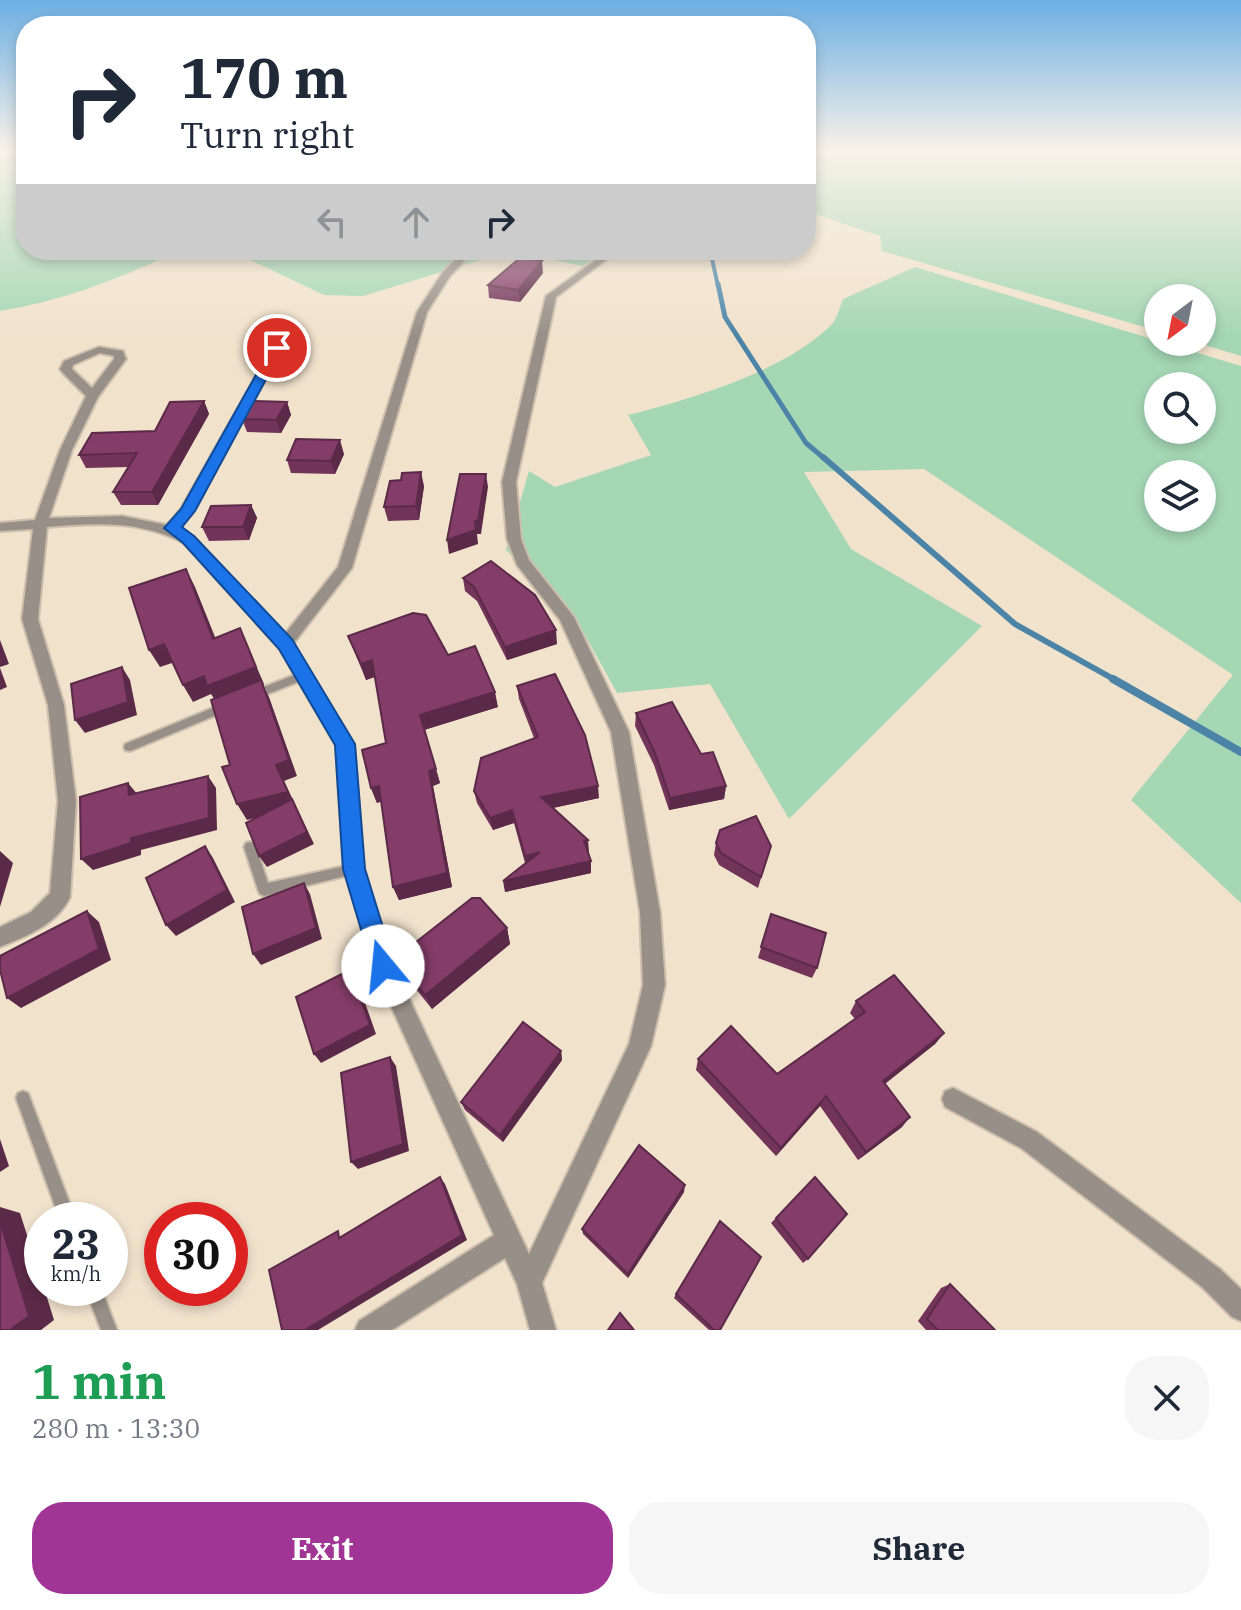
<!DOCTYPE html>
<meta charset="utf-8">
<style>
body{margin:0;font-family:"IBM Plex Serif",serif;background:#f6f6f7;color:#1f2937;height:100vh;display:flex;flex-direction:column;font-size:30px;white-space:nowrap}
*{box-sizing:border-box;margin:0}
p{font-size:26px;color:#747a83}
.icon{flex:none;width:44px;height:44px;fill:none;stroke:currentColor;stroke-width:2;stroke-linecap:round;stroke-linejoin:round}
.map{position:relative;height:1330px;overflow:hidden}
.drawer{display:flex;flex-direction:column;background:#fff;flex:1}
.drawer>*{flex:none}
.guide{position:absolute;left:16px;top:16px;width:800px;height:244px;border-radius:32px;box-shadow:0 4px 12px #0003;background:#fff;color:#1f2937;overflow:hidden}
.needle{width:52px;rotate:212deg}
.controls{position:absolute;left:1144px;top:284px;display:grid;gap:16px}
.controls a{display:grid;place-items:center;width:72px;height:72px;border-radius:50%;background:#fff;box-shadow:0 4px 12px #0003;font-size:40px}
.speed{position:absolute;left:24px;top:1202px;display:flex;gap:16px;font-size:40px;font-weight:700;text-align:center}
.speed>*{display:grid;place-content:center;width:104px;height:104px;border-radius:50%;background:#fff;box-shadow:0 4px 12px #0003;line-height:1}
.speed small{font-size:20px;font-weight:400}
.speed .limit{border:12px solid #d22;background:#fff;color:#111}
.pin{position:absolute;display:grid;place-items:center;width:68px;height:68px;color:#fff;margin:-34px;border:4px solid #fff;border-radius:50%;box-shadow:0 2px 8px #0007}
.me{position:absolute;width:88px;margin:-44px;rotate:343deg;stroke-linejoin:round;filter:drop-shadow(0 0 6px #0008)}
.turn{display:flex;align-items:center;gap:28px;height:168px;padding:0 32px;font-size:36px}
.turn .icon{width:104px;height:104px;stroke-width:2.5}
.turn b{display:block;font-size:56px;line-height:68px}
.lanes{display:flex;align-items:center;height:76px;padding:0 32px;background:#0003;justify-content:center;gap:40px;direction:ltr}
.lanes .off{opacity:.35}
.round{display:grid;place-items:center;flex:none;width:84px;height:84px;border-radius:32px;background:#f6f6f7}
.head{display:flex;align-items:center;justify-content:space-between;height:136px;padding:0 32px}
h1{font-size:48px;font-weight:700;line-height:60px;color:#1e9e55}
.action{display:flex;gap:16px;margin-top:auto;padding:16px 32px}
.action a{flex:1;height:92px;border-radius:32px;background:#a13595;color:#fff;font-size:32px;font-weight:700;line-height:92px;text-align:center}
.action a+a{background:#f6f6f7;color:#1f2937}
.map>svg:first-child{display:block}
.green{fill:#a5d7b5;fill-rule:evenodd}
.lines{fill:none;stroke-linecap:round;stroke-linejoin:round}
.stream-far3{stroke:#4b84a7;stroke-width:4}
.stream-far2{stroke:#4b84a7;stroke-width:5}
.stream-far1{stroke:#4b84a7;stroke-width:6}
.stream{stroke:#4b84a7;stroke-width:8}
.lane-casing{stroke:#ccbfac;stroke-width:4}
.street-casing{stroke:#ccbfac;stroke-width:4}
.lane{fill:#989088;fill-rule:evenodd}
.street{fill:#989088;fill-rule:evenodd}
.wall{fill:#723459}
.shaded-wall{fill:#5c2a49}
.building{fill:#843c68;stroke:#5c2a49;stroke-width:2}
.route{fill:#1a73e8;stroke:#114b97;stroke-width:2}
</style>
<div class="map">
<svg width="1241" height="1330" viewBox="0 0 1241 1330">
<rect width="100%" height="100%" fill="#f1e2cc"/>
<g class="green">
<path d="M0,150H26V250H179C121,279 64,300 0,311Z"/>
<polygon points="806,150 1241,150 1241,356 1195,342 1202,342 1202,298 1158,298 1158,331 882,251 880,236 806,211"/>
<polygon points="229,250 604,250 583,266 510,251 363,296 324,295"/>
<path d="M915,267L1241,366V903L1131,800L1233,675L924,469L804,472L851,549L982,626L789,819L710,684L617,693L576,619L506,550L529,471L555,487L651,455L628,415C689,400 785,371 830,326C837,320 840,307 843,299ZM1158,386H1202V430H1158ZM1158,474H1202V518H1158Z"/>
</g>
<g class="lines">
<polyline class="stream-far3" points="710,250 718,286"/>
<polyline class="stream-far2" points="718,284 725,317 806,443 825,459"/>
<polyline class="stream-far1" points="823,457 1015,624 1117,681"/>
<polyline class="stream" points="1113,679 1241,752"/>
<defs>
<g id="lane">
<polygon points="304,671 308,672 309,675 308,678 253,700 249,699 248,696 249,693"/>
<polygon points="227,702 231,703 232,706 231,709 133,750 129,751 125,750 124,747 125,744"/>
<polygon points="250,842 254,843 256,847 268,883 354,864 358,865 360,869 358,873 354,874 264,896 260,894 258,890 244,847 246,843"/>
<polygon points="23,1091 28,1093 30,1098 76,1220 60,1220 16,1098 18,1093"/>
<polygon points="85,1288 101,1288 117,1330 101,1330"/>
</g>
<g id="street">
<path d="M465,250H475L450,276L427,312L352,568L293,644L354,744L364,869L393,964L529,1254L629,1044L643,985L640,912L611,732L560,620L517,565L507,539L502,482L546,296L607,252L612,255L610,257L556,297L516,482L521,539L529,560L574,617L629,732L660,912L665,985L651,1046L542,1283L556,1330H530L517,1284L505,1258L392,1330H355L359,1321L494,1235L373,966L344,869L336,745L279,648L184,543C140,520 95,523 47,527L38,619L64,705L76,801L70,897C58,924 25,937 0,947V927L31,912L50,893L58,801L48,705L22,619L33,529L0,531V523L35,520L60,450L86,396L63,373L60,369L64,361L99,347L123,351L126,359L98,397L72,450L49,518L122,516L167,525L181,509L272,348L281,346L282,348L194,511L179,529L194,537L285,634L338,567L417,312L443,272ZM100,353L114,356V359L92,388L72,369L73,365Z"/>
<polygon points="953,1088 1037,1132 1220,1269 1241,1289 1241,1321 1232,1317 1202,1287 1021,1148 945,1107 942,1099 945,1091"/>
</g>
</defs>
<use href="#lane" class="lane-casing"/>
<use href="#street" class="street-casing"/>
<use href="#lane" class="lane"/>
<use href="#street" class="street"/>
</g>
<g class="wall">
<polygon points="543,273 520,302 489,298 488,285"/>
<polygon points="204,401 209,414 158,505 121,505 113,492 129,467 86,468 79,455 155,431"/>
<polygon points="287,402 291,415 281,433 247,432 242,419"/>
<polygon points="344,454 335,474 291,473 287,460"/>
<polygon points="424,486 419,520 388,521 384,507"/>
<polygon points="251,505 257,518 249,540 209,541 202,527"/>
<polygon points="463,578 557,644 507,660 477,601 465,591"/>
<polygon points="348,636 448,655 498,707 424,730 440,783 433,786 452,887 399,900 393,887 381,801 377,803 371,788 386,743 375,677 366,680"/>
<polygon points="517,686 599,798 553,808 589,852 588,852 591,873 505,892 525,863 514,823 493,830 477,803 474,791 534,738 519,699"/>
<polygon points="636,713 726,786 724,799 669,810 654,765 635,726"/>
<polygon points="716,843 771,846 758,888 719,865 714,855"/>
<polygon points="771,914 817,968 812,978 758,958"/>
<polygon points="507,928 510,944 432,1009 403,973 396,958"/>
<polygon points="856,1001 944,1033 935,1044 885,1084 902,1127 858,1160 820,1106 776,1156 696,1070 698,1059 777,1074 855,1019 850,1013"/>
<polygon points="561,1051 562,1060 503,1142 465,1110 461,1102"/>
<polygon points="684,1192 628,1278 583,1234 582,1229"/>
<polygon points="776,1218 808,1259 803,1263 771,1223"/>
<polygon points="950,1284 995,1330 926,1330 918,1321 941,1288"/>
<polygon points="676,1294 720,1330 709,1330 674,1298"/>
</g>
<g class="shaded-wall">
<polygon points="542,261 543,273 520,302 518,290"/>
<polygon points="204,401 209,414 158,505 152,492"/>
<polygon points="287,402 291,415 281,433 276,420"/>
<polygon points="340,440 344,454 335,474 331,461"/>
<polygon points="421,472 424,486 419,520 416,506"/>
<polygon points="486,474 488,487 481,534 477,534 478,544 449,554 447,540 475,521"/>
<polygon points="251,505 257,518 249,540 243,527"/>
<polygon points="186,569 195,587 223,657 213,639"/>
<polygon points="240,628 264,684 263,685 269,697 297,776 284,781 314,844 267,867 259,856 296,808 247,820 237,804 288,792 217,703 211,694 193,702 183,685"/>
<polygon points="556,630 557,644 507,660 505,647"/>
<polygon points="0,640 9,664 0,667"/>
<polygon points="164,644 175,662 160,667 149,650"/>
<polygon points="372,660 377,676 366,680 361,664"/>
<polygon points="122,667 130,680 137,715 85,733 75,720"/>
<polygon points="0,668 7,687 0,690"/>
<polygon points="495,692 498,707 424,730 420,715"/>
<polygon points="436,769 440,783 433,786 452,887 399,900 393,887 429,771"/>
<polygon points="208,776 216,788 217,830 141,850 141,855 93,870 81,859 131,838"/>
<polygon points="128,783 138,795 129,795"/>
<polygon points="379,786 385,800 377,803 371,788"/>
<polygon points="598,786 599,798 543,810 541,797"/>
<polygon points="726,786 724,799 669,810 670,798"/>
<polygon points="512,810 514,823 493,830 490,818"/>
<polygon points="588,840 589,852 585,853 584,841"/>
<polygon points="205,846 213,858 235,902 176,936 166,925"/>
<polygon points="0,851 13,863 0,907"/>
<polygon points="540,852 527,868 525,856"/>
<polygon points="591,861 591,873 505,892 503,881"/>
<polygon points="304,883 310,894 322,939 261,965 253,954"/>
<polygon points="87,911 99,922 111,960 21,1008 7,998"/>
<polygon points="507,928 510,944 432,1009 425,995"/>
<polygon points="350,970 357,980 376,1034 321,1063 314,1054"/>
<polygon points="944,1033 935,1044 875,1091 883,1081"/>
<polygon points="561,1051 562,1060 503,1142 500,1135"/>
<polygon points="390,1057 396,1066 409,1151 358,1169 351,1162"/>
<polygon points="826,1096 820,1106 776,1156 781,1148"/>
<polygon points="910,1117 902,1127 858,1160 866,1152"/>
<polygon points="0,1139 9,1166 0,1172"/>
<polygon points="440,1177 445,1184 467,1240 318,1330 305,1330"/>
<polygon points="685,1185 684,1192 628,1278 628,1274"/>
<polygon points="0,1207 20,1213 42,1282 42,1288 44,1288 54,1320 41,1330 10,1330 0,1221"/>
</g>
<g class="building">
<polygon points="521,257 542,261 518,290 488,285"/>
<polygon points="204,401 152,492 113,492 137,453 79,455 92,433 155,431 170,402"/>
<polygon points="253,401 287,402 276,420 242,419"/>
<polygon points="296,439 340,440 331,461 287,460"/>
<polygon points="421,472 416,506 384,507 390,481 401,480 402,473"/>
<polygon points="460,474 486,474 478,520 475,521 476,530 447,540"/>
<polygon points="251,505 243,527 202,527 211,506"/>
<polygon points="491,561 535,595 556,630 505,647 474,587 463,578"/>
<polygon points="186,569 213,639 240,628 256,667 207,686 204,676 183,685 164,644 149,650 129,588"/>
<polygon points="413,613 426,615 448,655 475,646 495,692 420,715 436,769 429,771 447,873 393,887 379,786 371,788 362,750 386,743 372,660 361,664 348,636"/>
<polygon points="122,667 128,702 75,720 71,684"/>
<polygon points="555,674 585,735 598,786 541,797 588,840 584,841 591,861 503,881 540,852 525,856 512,810 490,818 474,791 481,758 538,737 517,686"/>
<polygon points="261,680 289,760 276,765 288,792 237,804 222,767 230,765 211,700"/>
<polygon points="672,702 701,754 713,752 726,786 670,798 655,753 636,713"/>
<polygon points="208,776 209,818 131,838 131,843 81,859 80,797 128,783 129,795"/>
<polygon points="292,799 307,832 259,856 246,823"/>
<polygon points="756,816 771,846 761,877 721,853 716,843 720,830"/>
<polygon points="205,846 227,890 166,925 146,878"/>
<polygon points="304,883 316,928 253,954 242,907"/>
<polygon points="472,898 480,898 507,928 425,995 396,958"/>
<polygon points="87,911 99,949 7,998 0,970 0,956"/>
<polygon points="771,914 826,933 817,968 761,947"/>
<polygon points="350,970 370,1025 314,1054 296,997"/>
<polygon points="894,975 944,1033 883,1081 910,1117 866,1152 826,1096 781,1148 698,1059 731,1026 777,1074 865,1012 856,1001"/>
<polygon points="523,1022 561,1051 500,1135 461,1102"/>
<polygon points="390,1057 403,1144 351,1162 341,1073"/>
<polygon points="639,1145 685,1185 628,1274 582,1229"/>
<polygon points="440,1177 462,1235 305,1330 282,1330 269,1270 338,1231 339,1238"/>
<polygon points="815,1177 847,1214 808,1259 776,1218"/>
<polygon points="0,1221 29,1316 10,1330 0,1330"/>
<polygon points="720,1221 761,1257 720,1330 714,1330 676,1294"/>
<polygon points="950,1284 995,1330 938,1330 927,1319"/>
<polygon points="620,1313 634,1330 608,1330"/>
</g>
<linearGradient id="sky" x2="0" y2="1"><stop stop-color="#6cafe4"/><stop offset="0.45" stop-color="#f9f2e8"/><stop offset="1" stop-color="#f9f2e8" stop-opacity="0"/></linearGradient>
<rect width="1241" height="336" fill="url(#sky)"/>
<polygon class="route" points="277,344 283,348 195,511 182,527 194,536 292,639 355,744 365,869 395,966 392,974 383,977 375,974 372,966 343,869 335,745 279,649 183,543 164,528 181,509 271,348"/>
</svg>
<div class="controls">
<a><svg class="needle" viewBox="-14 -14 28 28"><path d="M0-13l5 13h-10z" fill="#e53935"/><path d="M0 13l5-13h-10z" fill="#747a83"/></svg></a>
<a><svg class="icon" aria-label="search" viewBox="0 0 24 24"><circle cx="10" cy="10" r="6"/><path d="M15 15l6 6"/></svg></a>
<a><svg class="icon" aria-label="layers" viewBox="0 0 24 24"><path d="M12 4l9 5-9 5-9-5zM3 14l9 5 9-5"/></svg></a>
</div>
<div class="speed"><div>23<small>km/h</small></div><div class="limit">30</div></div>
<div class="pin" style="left:277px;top:348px;background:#d93025"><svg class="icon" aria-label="arrive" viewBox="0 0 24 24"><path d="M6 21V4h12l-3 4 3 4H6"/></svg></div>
<svg class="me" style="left:383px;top:966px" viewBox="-20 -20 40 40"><circle r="19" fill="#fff"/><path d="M0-13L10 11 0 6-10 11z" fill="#1a73e8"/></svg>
<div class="guide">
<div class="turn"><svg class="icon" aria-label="right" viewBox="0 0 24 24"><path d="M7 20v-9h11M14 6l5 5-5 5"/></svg><div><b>170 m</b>Turn right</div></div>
<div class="lanes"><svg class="icon off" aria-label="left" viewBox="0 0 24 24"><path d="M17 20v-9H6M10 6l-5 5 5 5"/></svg><svg class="icon off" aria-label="ahead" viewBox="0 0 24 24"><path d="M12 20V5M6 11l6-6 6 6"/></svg><svg class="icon" aria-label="right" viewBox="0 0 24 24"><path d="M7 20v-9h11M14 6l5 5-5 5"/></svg></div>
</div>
</div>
<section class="drawer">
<div class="head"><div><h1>1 min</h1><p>280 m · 13:30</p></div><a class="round"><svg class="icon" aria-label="close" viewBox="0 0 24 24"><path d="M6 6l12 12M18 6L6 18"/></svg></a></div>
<div class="action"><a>Exit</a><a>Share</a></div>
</section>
